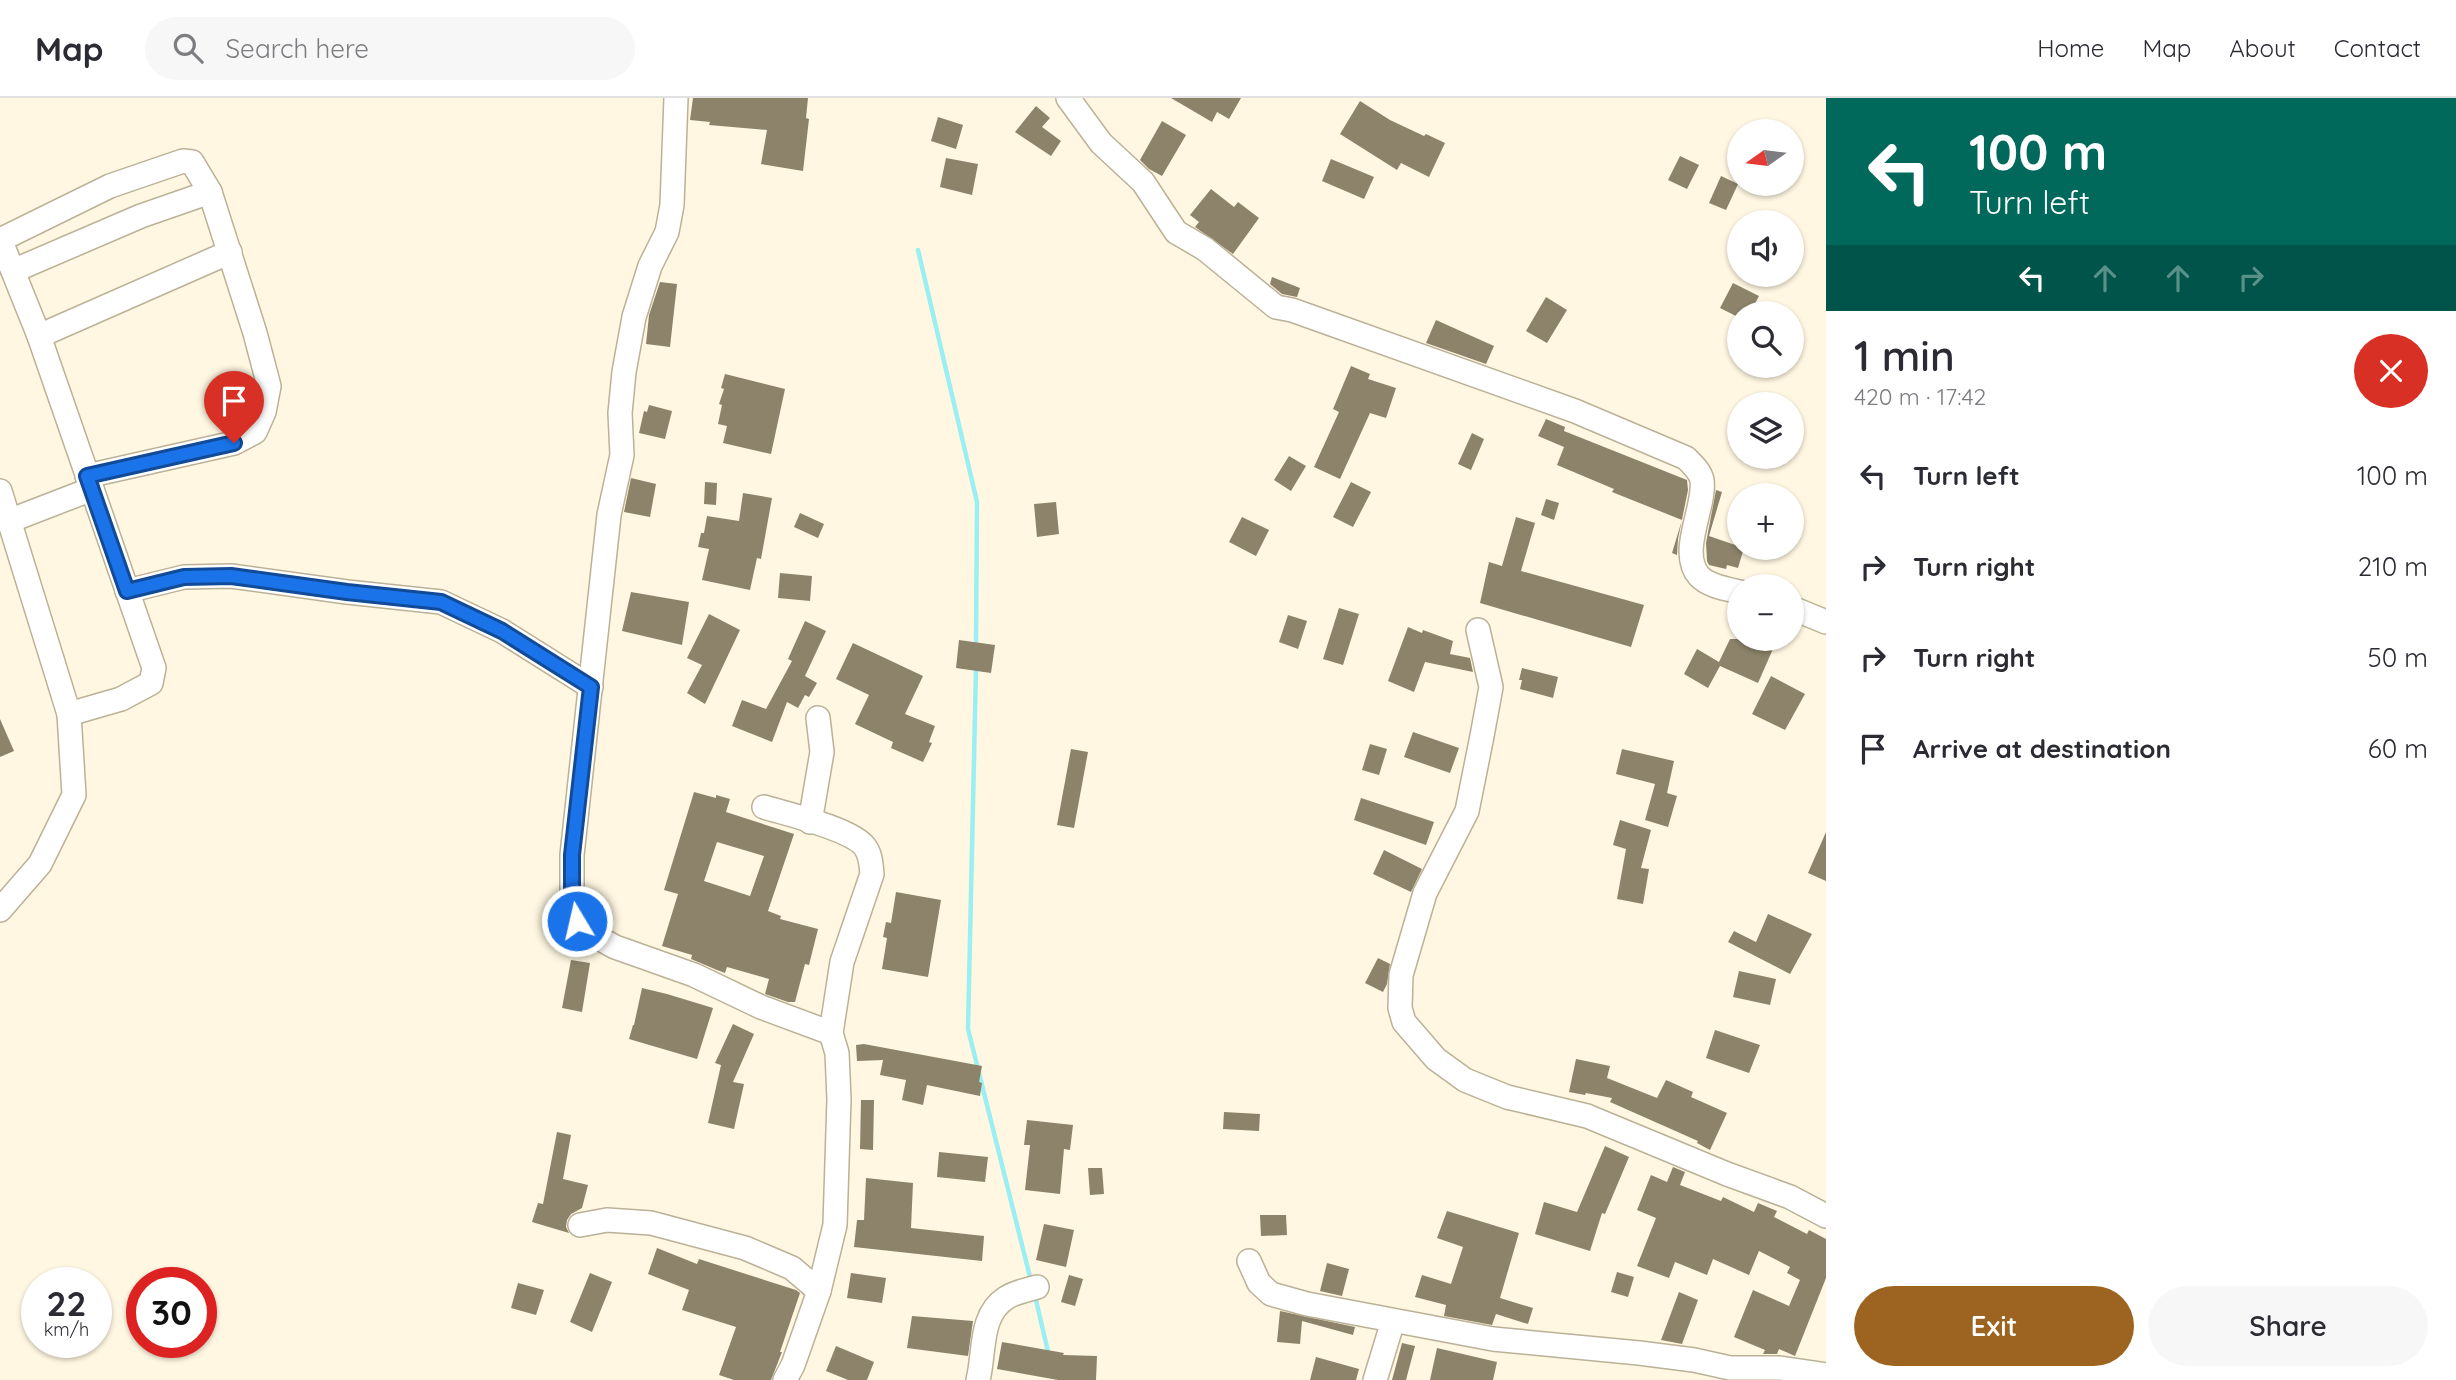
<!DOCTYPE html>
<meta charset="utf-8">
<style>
body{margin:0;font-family:Quicksand,sans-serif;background:#f7f7f7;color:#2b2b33;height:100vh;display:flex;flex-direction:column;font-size:26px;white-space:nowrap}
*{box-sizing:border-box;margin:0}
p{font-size:23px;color:#7c7c81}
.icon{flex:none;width:38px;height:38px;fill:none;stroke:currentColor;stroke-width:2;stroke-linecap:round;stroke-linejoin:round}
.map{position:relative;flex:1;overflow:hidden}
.details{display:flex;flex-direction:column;background:#fff;width:630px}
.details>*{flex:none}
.top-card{background:#00695c;color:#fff;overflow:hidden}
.needle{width:46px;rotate:256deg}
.fabs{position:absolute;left:1727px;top:21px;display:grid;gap:14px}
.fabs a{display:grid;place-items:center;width:77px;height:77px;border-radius:50%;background:#fff;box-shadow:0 2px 5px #0004;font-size:35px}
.speed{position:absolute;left:21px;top:1169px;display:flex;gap:14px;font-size:35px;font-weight:700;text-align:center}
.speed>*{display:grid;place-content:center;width:91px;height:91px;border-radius:50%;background:#fff;box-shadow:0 2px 5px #0004;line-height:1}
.speed small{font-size:18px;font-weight:400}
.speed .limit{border:10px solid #d22;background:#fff;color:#111}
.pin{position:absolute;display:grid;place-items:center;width:60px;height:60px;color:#fff;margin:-72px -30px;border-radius:50% 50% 50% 0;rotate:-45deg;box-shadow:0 0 7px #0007}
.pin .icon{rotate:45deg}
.me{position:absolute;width:77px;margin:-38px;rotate:351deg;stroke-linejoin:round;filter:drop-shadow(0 0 5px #0008)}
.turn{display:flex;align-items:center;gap:24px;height:147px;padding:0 28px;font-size:32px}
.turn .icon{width:91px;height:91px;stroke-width:2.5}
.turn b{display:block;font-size:49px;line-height:60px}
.lanes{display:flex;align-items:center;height:66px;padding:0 28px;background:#0003;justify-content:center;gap:35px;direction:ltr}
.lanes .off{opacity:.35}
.round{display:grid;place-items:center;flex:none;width:74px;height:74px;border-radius:37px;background:#f7f7f7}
.head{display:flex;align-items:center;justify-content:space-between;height:119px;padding:0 28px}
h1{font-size:42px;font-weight:600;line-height:52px}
.button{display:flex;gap:14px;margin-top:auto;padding:14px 28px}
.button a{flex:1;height:80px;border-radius:42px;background:#9d6421;color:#fff;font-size:28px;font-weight:600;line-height:80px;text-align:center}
.button a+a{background:#f7f7f7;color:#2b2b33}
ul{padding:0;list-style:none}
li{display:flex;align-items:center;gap:21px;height:91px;padding:0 28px}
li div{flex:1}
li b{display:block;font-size:26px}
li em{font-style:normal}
header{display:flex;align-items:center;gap:42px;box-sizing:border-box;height:98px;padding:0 35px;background:#fff;border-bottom:2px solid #e1e1e2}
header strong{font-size:33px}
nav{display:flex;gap:38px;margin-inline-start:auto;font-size:24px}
.search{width:490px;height:63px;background:#f7f7f7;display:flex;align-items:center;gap:18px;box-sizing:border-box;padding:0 24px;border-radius:38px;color:#7c7c81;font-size:26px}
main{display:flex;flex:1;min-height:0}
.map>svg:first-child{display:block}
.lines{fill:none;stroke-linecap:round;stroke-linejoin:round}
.stream{stroke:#9aeff2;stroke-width:4.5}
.building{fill:#8c836a;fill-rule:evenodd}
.minor-casing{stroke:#bbb197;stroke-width:26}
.minor{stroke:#fff;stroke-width:23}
.route-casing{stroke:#114b97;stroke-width:18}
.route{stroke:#1a73e8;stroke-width:12}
</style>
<header>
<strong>Map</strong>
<div class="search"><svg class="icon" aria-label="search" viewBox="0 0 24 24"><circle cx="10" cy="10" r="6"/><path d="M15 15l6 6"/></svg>Search here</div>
<nav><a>Home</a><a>Map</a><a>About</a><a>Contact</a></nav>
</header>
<main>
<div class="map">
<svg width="1826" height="1282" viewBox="0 0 1826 1282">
<rect width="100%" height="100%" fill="#fff7e1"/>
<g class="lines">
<g class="stream">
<polyline points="918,152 977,404 976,547"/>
<polyline points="976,570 968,931 1031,1183"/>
<polyline points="1035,1198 1049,1258"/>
</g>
</g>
<g class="building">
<polygon points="693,0 808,0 806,20 809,21 803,73 761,66 767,32 709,27 710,24 690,22"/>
<polygon points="1171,0 1241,0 1229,21 1217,14 1212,24"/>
<polygon points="1360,3 1390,22 1424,38 1426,36 1445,45 1429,79 1401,65 1397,72 1340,36"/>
<polygon points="1036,8 1050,20 1042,29 1061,43 1051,58 1015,34"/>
<polygon points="938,19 963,27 956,51 931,43"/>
<polygon points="1162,23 1186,37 1162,78 1149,71 1140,62"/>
<polygon points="1680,58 1699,67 1687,91 1668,82"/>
<polygon points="946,60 978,66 972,97 940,89"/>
<polygon points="1331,61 1374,79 1364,101 1322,83"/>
<polygon points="1721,78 1738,86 1726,112 1709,105"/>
<polygon points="1211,91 1234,109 1238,104 1259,120 1233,156 1195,129 1199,124 1190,117"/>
<polygon points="1272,179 1300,190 1297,199 1282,196 1270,186"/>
<polygon points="660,184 677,186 670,249 646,246 649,217"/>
<polygon points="1733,185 1759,198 1750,215 1740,215 1740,220 1720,210"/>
<polygon points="1546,199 1567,212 1547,245 1526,233"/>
<polygon points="1436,222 1494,248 1486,266 1426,245"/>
<polygon points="1351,268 1370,276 1368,281 1396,290 1386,320 1370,315 1340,381 1314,369 1339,314 1333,311"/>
<polygon points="725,276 785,291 771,356 723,345 727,328 718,326 722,307 719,306 724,291 721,290"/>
<polygon points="649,307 672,313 665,341 639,335 644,313 647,314"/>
<polygon points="1546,321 1565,329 1564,333 1687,382 1688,392 1678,441 1677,457 1672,455 1682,422 1612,394 1614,391 1557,367 1564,349 1538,338"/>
<polygon points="1472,335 1484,341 1471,372 1458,366"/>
<polygon points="1289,358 1306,368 1291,393 1274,382"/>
<polygon points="631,380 656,386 650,419 624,414"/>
<polygon points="705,384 717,385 716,407 704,406"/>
<polygon points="1351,384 1371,394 1353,429 1333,419"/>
<polygon points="1716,392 1722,394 1709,438 1744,450 1738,470 1727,467 1726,471 1709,467 1707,463 1706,445"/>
<polygon points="743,395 772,400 761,461 757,460 750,492 702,482 709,451 698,449 701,435 704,435 707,418 739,423"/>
<polygon points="1546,401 1559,405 1554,422 1541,417"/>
<polygon points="1056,404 1059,436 1037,439 1034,406"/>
<polygon points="800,415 824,426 818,440 794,429"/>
<polygon points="1242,419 1269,432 1256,458 1229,444"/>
<polygon points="1516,419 1535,425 1521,473 1644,507 1631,549 1480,505 1489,464 1502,468"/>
<polygon points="780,475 812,478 810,503 778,500"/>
<polygon points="631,494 689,504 682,547 622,533"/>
<polygon points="1339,510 1359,516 1343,567 1323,561"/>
<polygon points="709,516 740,532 705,606 687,595 702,567 687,560"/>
<polygon points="1288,517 1307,523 1298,551 1279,544"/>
<polygon points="805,523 826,533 805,578 817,585 809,599 805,597 798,610 787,604 772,644 732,628 742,602 766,611 792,563 788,561"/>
<polygon points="1408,529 1422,535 1423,532 1453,543 1450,556 1470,560 1473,574 1425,564 1414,594 1388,583"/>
<polygon points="1730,541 1769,541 1776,544 1758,585 1720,568 1708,590 1684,576 1697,551 1719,564"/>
<polygon points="959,542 995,547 991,575 956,570"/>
<polygon points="853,545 923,578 905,616 935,628 929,644 932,645 923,664 891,650 893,644 855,626 869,597 836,581"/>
<polygon points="1522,570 1558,579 1553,600 1520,591 1522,582 1519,582"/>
<polygon points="1771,578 1805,596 1785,632 1752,616"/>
<polygon points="0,621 14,653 0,659"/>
<polygon points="1413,634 1459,650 1450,675 1404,659"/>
<polygon points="1370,646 1387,651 1379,677 1362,672"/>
<polygon points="1071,651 1088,654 1074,730 1057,727"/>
<polygon points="1622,651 1674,663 1667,695 1677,698 1668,729 1645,722 1655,686 1616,676"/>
<path d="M694,694L716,700V697L730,701L726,714L794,736L768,813L781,818L780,821L818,831L809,867L805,866L795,904H788L765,896L769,881L727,869L725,875L717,872L691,861L692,857L662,848L678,796L664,792ZM717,744L764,758L750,798L704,783Z"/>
<polygon points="1361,700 1434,724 1426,747 1354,722"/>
<polygon points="1620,722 1651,732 1641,770 1649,771 1643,806 1617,801 1626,751 1613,747"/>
<polygon points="1826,734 1826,783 1808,775"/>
<polygon points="1384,752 1422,771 1411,794 1373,776"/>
<polygon points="896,794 941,802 928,879 882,871 887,840 883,839 886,824 891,825"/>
<polygon points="1768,816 1812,836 1790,876 1728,844 1734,833 1756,844"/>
<polygon points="1378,860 1390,866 1387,886 1383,894 1365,885"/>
<polygon points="571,862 590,865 582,914 562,910"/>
<polygon points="1739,873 1776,881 1770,907 1733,899"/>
<polygon points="642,890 667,896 713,910 697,961 629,941 633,927 634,927"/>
<polygon points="733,926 754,936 733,984 744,986 734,1031 708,1025 721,967 715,965"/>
<polygon points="1715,932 1760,947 1749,975 1706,960"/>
<polygon points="864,946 982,968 979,984 982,985 980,998 927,987 923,1007 902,1002 906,982 880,977 883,962 857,963 856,947"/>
<polygon points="1576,961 1610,968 1607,980 1657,1000 1666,982 1693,994 1691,999 1727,1015 1710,1052 1697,1045 1698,1043 1610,1004 1612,1000 1586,995 1585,997 1569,994"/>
<polygon points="861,1002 874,1002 873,1052 860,1051"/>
<polygon points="1224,1014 1260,1016 1259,1033 1223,1031"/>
<polygon points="1027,1022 1073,1027 1070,1052 1064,1051 1060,1096 1025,1092 1030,1047 1024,1047"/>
<polygon points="557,1034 571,1037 563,1081 588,1087 582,1110 571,1116 567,1122 566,1129 569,1135 532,1124 538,1105 543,1106"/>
<polygon points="1605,1048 1629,1059 1605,1116 1602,1115 1590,1153 1535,1136 1544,1104 1577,1114"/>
<polygon points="939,1054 988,1059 985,1084 937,1079"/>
<polygon points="1673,1069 1685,1074 1680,1087 1721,1103 1723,1099 1754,1114 1758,1105 1777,1113 1774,1119 1807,1136 1809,1132 1826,1141 1826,1180 1795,1258 1779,1251 1777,1256 1763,1256 1765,1252 1734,1239 1753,1192 1789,1208 1800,1182 1787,1175 1790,1169 1759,1153 1749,1177 1713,1161 1707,1177 1675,1164 1669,1180 1637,1168 1656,1120 1637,1112 1651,1077 1667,1084"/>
<polygon points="1088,1070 1102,1070 1104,1096 1090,1097"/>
<polygon points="866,1080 913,1085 911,1130 984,1138 982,1163 854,1149 857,1122 864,1122"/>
<polygon points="1447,1113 1519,1135 1500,1200 1533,1210 1528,1226 1496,1216 1492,1227 1444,1218 1446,1207 1415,1199 1422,1177 1451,1186 1463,1149 1437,1140"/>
<polygon points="1260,1117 1286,1117 1287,1137 1261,1138"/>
<polygon points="1044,1126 1074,1132 1066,1169 1036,1162"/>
<polygon points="657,1150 697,1166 699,1161 796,1192 800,1195 780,1254 782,1254 771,1282 734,1282 719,1277 736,1229 682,1212 689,1192 648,1176"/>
<polygon points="1327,1165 1349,1171 1342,1198 1320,1193"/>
<polygon points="1617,1174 1634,1179 1628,1199 1611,1194"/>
<polygon points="590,1175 612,1184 592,1234 570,1224"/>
<polygon points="851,1175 886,1180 882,1205 847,1200"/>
<polygon points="1069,1177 1083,1181 1075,1208 1061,1204"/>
<polygon points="518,1185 544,1192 536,1217 511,1210"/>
<polygon points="1679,1194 1698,1202 1682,1246 1661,1242"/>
<polygon points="1280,1213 1355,1229 1353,1237 1302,1223 1300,1246 1277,1244"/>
<polygon points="912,1218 973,1223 968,1258 907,1250"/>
<polygon points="1002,1244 1064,1255 1063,1257 1097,1258 1096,1282 1058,1282 997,1271"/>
<polygon points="1402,1245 1415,1248 1406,1282 1392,1282"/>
<polygon points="836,1248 874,1264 867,1282 848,1282 826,1273"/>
<polygon points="1437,1250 1497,1264 1493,1282 1430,1282"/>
<polygon points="1316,1259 1359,1271 1356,1282 1310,1282"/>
</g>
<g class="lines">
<defs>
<g id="minor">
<polyline points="676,0 672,107 667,134 650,168 634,219 624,274 620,315 622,357 609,417 572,757 572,802 577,823 584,832 615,849 694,877 761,909 831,935"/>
<path d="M1068,0L1101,45L1143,84L1176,134L1205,151L1276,209L1292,212L1575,313L1686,360C1693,367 1700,373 1702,382C1706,408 1678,454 1699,478C1708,488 1727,491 1740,494"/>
<polyline points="0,141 39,238 154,570 151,585 121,601 69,616"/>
<polyline points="0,142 110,88 183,63 192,64 210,94 255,235 269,288 264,314 255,334 234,345 87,378"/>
<polyline points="13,173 141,118 210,94"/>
<polyline points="39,238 230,154"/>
<polyline points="0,393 69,616 74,697 40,766 0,812"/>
<polyline points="9,423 92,391"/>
<polyline points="127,493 184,479 231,478 347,494 441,504 502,533 591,589"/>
<polyline points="1792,510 1826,524"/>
<polyline points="1478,532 1491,589 1482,638 1467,713 1425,795 1401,877 1400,910 1404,924 1436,961 1465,982 1507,999 1587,1018 1727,1076 1790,1099 1826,1118"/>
<path d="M764,709C787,716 852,731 865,749C871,757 871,767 872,776L842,864L831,935L837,955L839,1001L835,1127L819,1193L793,1267L785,1282"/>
<polyline points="810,724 822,654 818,620"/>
<polyline points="580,1127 607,1122 651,1125 745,1150 792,1170 819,1193"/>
<polyline points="1249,1163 1259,1185 1271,1196 1307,1206 1493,1241 1639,1255 1694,1262 1730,1270 1780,1270 1826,1277"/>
<path d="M978,1282C985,1255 979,1217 1006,1200C1015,1194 1027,1192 1037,1189"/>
<polyline points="1375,1282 1393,1223"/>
</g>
</defs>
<use href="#minor" class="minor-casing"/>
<use href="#minor" class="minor"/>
</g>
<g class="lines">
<defs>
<polyline id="route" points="234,345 87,378 127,493 184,479 231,478 347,494 441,504 502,533 591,589 572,757 572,802 577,823"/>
</defs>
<use href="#route" class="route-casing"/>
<use href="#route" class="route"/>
</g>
</svg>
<div class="fabs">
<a><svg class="needle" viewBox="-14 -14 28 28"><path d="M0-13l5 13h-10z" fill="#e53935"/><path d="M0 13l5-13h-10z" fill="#7c7c81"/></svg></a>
<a><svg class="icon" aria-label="sound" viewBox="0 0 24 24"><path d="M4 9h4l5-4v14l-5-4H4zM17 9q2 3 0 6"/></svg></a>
<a><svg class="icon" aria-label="search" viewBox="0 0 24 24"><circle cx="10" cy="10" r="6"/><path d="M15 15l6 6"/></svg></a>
<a><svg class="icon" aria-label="layers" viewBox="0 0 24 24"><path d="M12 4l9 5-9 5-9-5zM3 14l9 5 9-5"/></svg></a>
<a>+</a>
<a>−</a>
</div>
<div class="speed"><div>22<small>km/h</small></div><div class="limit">30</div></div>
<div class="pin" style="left:234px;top:345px;background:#d93025"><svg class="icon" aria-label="arrive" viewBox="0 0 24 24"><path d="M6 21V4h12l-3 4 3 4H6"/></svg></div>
<svg class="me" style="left:577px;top:823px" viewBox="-20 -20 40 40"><circle r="17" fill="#1a73e8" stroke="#fff" stroke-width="3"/><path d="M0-11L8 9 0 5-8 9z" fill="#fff"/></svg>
</div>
<section class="details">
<div class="top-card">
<div class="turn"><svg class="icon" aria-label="left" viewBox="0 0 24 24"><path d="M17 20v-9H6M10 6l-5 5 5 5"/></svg><div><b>100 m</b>Turn left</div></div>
<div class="lanes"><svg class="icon" aria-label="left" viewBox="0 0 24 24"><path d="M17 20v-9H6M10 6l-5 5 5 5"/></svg><svg class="icon off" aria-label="ahead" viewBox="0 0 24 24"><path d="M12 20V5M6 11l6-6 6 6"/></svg><svg class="icon off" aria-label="ahead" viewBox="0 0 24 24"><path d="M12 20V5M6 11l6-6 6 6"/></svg><svg class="icon off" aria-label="right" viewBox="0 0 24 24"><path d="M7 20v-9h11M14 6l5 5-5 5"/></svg></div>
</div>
<div class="head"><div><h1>1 min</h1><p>420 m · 17:42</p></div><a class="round" style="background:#d93025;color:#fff"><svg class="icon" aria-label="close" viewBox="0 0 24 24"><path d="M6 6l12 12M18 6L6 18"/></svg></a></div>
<ul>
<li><svg class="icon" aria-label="left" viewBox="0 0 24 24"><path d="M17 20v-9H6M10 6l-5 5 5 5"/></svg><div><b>Turn left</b></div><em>100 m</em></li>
<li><svg class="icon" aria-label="right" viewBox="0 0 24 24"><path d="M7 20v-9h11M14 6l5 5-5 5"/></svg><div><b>Turn right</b></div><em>210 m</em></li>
<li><svg class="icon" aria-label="right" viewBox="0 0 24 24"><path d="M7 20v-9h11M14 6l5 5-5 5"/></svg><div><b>Turn right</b></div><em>50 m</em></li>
<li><svg class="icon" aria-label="arrive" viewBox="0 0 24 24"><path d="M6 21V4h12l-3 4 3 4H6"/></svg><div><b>Arrive at destination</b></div><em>60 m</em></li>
</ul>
<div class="button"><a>Exit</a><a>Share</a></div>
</section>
</main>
